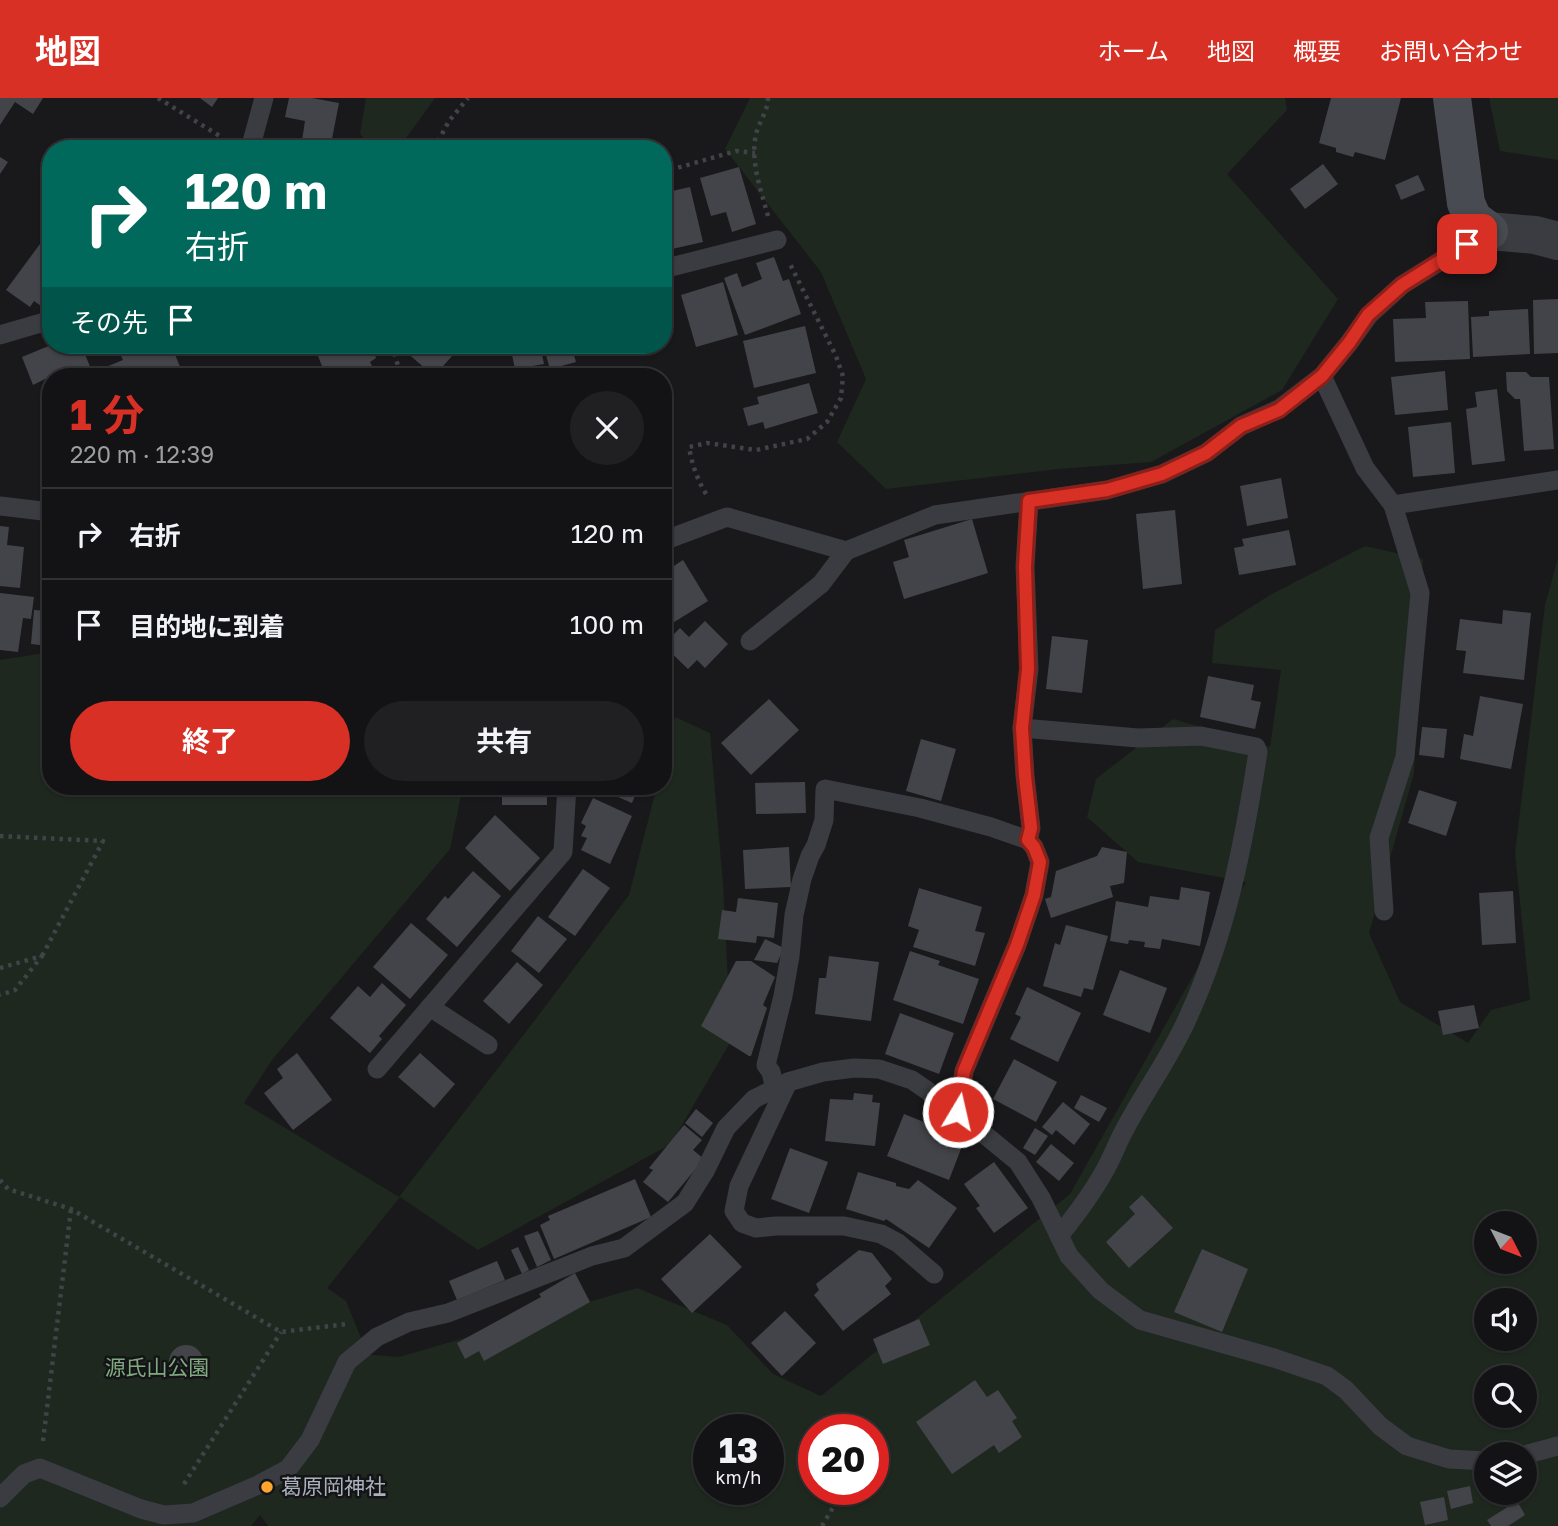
<!DOCTYPE html>
<html lang="ja">
<meta charset="utf-8">
<style>
body{margin:0;font-family:"Golos Text","Noto Sans JP",sans-serif;background:#202022;color:#f1f3f6;height:100vh;display:flex;flex-direction:column;font-size:26px;white-space:nowrap}
*{box-sizing:border-box;margin:0}
p{font-size:23px;color:#9d9ea0}
.icon{flex:none;width:38px;height:38px;fill:none;stroke:currentColor;stroke-width:2;stroke-linecap:round;stroke-linejoin:round}
.map{position:relative;flex:1;overflow:hidden}
.details{position:absolute;left:42px;top:270px;width:630px;height:427px;display:flex;flex-direction:column;background:#131315;border-radius:28px;box-shadow:0 2px 5px #0004,0 0 0 2px #323234}
.details>*{flex:none}
.hud{position:absolute;left:42px;top:42px;width:630px;height:214px;border-radius:28px;box-shadow:0 2px 5px #0004,0 0 0 2px #323234;background:#00695c;color:#fff;overflow:hidden}
.needle{width:46px;rotate:132deg}
.tools{position:absolute;left:1474px;top:1113px;display:grid;gap:14px}
.tools a{display:grid;place-items:center;width:63px;height:63px;border-radius:50%;background:#131315;box-shadow:0 2px 5px #0004,0 0 0 2px #323234;font-size:35px}
.speed{position:absolute;left:693px;top:1316px;display:flex;gap:14px;font-size:35px;font-weight:700;text-align:center}
.speed>*{display:grid;place-content:center;width:91px;height:91px;border-radius:50%;background:#131315;box-shadow:0 2px 5px #0004,0 0 0 2px #323234;line-height:1}
.speed small{font-size:18px;font-weight:400}
.speed .limit{border:10px solid #d22;background:#fff;color:#111}
.pin{position:absolute;display:grid;place-items:center;width:60px;height:60px;color:#fff;margin:-30px;border-radius:14px;box-shadow:0 4px 10px #0006}
.me{position:absolute;width:77px;margin:-38px;rotate:9deg;stroke-linejoin:round;filter:drop-shadow(0 0 5px #0008)}
.turn{display:flex;align-items:center;gap:24px;height:147px;padding:0 28px;font-size:32px}
.turn .icon{width:91px;height:91px;stroke-width:2.5}
.turn b{display:block;font-size:49px;line-height:60px}
.then{display:flex;align-items:center;height:66px;padding:0 28px;background:#0003;gap:14px;font-size:26px}
.round{display:grid;place-items:center;flex:none;width:74px;height:74px;border-radius:37px;background:#202022}
.headline{display:flex;align-items:center;justify-content:space-between;height:119px;padding:0 28px}
h1{font-size:42px;font-weight:700;line-height:52px;color:#d93025}
.cta{display:flex;gap:14px;margin-top:auto;padding:14px 28px}
.cta a{flex:1;height:80px;border-radius:42px;background:#d93025;color:#fff;font-size:28px;font-weight:700;line-height:80px;text-align:center}
.cta a+a{background:#202022;color:#f1f3f6}
ul{padding:0;list-style:none}
li{display:flex;align-items:center;gap:21px;height:91px;padding:0 28px;border-top:2px solid #323234}
li div{flex:1}
li b{display:block;font-size:26px}
li em{font-style:normal}
header{display:flex;align-items:center;gap:42px;box-sizing:border-box;height:98px;padding:0 35px;background:#d93025;color:#fff}
header strong{font-size:33px}
nav{display:flex;gap:38px;margin-inline-start:auto;font-size:24px}
.map>svg:first-child{display:block}
.green{fill:#1e281f;fill-rule:evenodd}
.building{fill:#434449}
.lines{fill:none;stroke-linecap:round;stroke-linejoin:round}
.path{stroke:#404348;stroke-width:4.5;stroke-dasharray:3.5 5;stroke-linecap:butt}
.lane{stroke:#3a3c41;stroke-width:19}
.street{stroke:#3a3c41;stroke-width:38}
.secondary{stroke:#484b51;stroke-width:38}
.route-casing{stroke:#8d1f18;stroke-width:18}
.route{stroke:#d93025;stroke-width:12}
.poi-dot{fill:#ffa42e;stroke:#141417;stroke-width:2.5}
.labels{text-anchor:middle;stroke-width:5;stroke-linejoin:round;paint-order:stroke}
.park-label{font-size:21px;fill:#81a980;stroke:#141417}
.poi-label{font-size:21px;fill:#aab2bc;stroke:#141417;text-anchor:start}
</style>
<header>
<strong>地図</strong>
<nav><a>ホーム</a><a>地図</a><a>概要</a><a>お問い合わせ</a></nav>
</header>
<div class="map">
<svg width="1558" height="1428" viewBox="0 0 1558 1428">
<rect width="100%" height="100%" fill="#19191c"/>
<g class="green">
<polygon points="366,0 435,0 398,51 375,51 360,36"/>
<polygon points="750,0 1285,0 1287,12 1227,76 1338,201 1282,292 1151,364 1058,371 886,391 837,344 866,281 821,174 725,51"/>
<polygon points="1489,0 1558,0 1558,62 1500,53"/>
<path d="M1365,448L1423,461L1414,675L1369,835L1400,904L1468,945L1491,912L1530,902L1515,755L1545,507L1558,460V1428H268L260,1417L251,1428H0V562L51,554V688H463L450,751L272,962L244,1005L399,1099L538,918L629,797L657,688H663V663L675,619L710,635L723,786L731,943L671,1046L478,1152L400,1099L327,1190L346,1203L365,1250L362,1256L399,1259L637,1190L727,1227L773,1276L821,1298L1070,1096L1246,784L1138,764L1087,719L1096,681L1173,621L1270,649L1281,572L1212,565L1215,532L1270,497ZM1486,1125H1524V1164H1486ZM1486,1202H1524V1241H1486ZM1486,1279H1524V1318H1486ZM709,1332H768V1391H709ZM814,1332H873V1391H814ZM1486,1356H1524V1395H1486Z"/>
</g>
<g class="building">
<polygon points="0,0 43,0 33,16 15,4 0,27"/>
<polygon points="200,0 218,0 212,9"/>
<polygon points="289,0 312,0 339,5 330,51 301,49 305,23 285,19"/>
<polygon points="1331,0 1401,0 1385,62 1355,54 1353,59 1336,54 1336,50 1319,45"/>
<polygon points="0,59 8,64 0,76"/>
<polygon points="1323,66 1338,86 1305,111 1290,91"/>
<polygon points="739,69 756,126 732,134 726,114 711,118 700,80"/>
<polygon points="1418,77 1425,92 1401,102 1395,87"/>
<polygon points="690,89 703,144 663,153 663,106 665,105 663,95"/>
<polygon points="40,146 51,154 51,195 41,208 34,203 30,209 6,192"/>
<polygon points="774,159 783,183 789,181 801,216 745,237 724,180 737,175 742,189 762,181 756,165"/>
<polygon points="723,184 738,237 696,249 681,197"/>
<polygon points="1558,201 1558,255 1534,256 1533,202"/>
<polygon points="1468,203 1470,261 1395,264 1393,221 1426,220 1425,204"/>
<polygon points="1528,211 1530,256 1473,259 1471,219 1489,218 1489,213"/>
<polygon points="805,228 816,275 754,290 743,243"/>
<polygon points="51,247 81,247 94,278 51,278 33,287 22,259"/>
<polygon points="116,247 171,247 184,278 110,278 106,269 123,262"/>
<polygon points="251,247 277,247 256,257"/>
<polygon points="317,247 371,247 376,260 370,264 377,278 326,278 314,248"/>
<polygon points="410,247 462,247 434,278 405,253"/>
<polygon points="510,247 540,247 544,266 515,271"/>
<polygon points="543,247 571,247 576,264 550,271"/>
<polygon points="286,269 288,276 296,275 297,278 270,278 270,271"/>
<polygon points="1445,273 1448,312 1395,317 1391,279"/>
<polygon points="1506,274 1526,274 1531,279 1549,279 1554,351 1524,353 1520,301 1515,301 1507,293"/>
<polygon points="809,285 818,315 765,331 763,324 748,328 743,310 759,306 757,299"/>
<polygon points="1497,291 1505,363 1472,367 1466,311 1477,309 1475,294"/>
<polygon points="1451,324 1455,375 1413,379 1408,329"/>
<polygon points="1281,380 1288,420 1247,428 1240,388"/>
<polygon points="663,382 671,386 666,397 663,396"/>
<polygon points="1175,412 1182,486 1143,491 1136,416"/>
<polygon points="972,421 988,475 904,501 893,464 909,459 904,442"/>
<polygon points="0,428 9,429 7,447 24,449 20,490 0,488"/>
<polygon points="1289,432 1296,467 1239,477 1234,450 1244,448 1242,441"/>
<polygon points="683,462 708,503 663,531 663,475"/>
<polygon points="0,495 34,499 31,521 23,520 18,554 0,552"/>
<polygon points="34,512 51,513 48,548 31,546"/>
<polygon points="1503,512 1531,515 1524,582 1463,575 1466,553 1456,552 1460,521 1502,526"/>
<polygon points="705,523 728,546 705,570 697,562 688,571 663,547 680,530 689,539"/>
<polygon points="1052,538 1088,542 1082,595 1046,591"/>
<polygon points="1208,578 1254,587 1251,602 1261,604 1255,631 1200,619"/>
<polygon points="1480,598 1523,606 1511,671 1460,661 1464,636 1473,638"/>
<polygon points="769,601 799,632 751,677 721,645"/>
<polygon points="663,603 670,608 663,618"/>
<polygon points="1422,629 1447,631 1444,660 1419,657"/>
<polygon points="921,641 956,651 941,703 906,693"/>
<polygon points="805,684 806,715 756,716 755,685"/>
<rect x="502" y="688" width="45" height="19"/>
<polygon points="592,688 639,688 632,705"/>
<polygon points="1419,692 1457,704 1446,738 1408,725"/>
<polygon points="593,700 632,718 610,766 581,752 587,740 581,738 586,728 581,725"/>
<polygon points="495,717 540,760 510,793 465,750"/>
<polygon points="789,749 791,789 745,791 743,752"/>
<polygon points="1102,749 1127,754 1124,785 1110,788 1113,799 1051,820 1045,801 1051,799 1056,773 1097,758"/>
<polygon points="583,771 610,790 575,838 548,819"/>
<polygon points="473,773 501,798 457,849 426,821 445,798 448,801"/>
<polygon points="1181,789 1210,794 1200,848 1162,841 1160,851 1144,849 1145,844 1129,842 1128,846 1110,843 1116,803 1148,809 1150,798 1179,802"/>
<polygon points="919,790 982,809 975,833 985,835 975,868 913,849 919,832 908,828"/>
<polygon points="1513,793 1516,845 1482,847 1479,795"/>
<polygon points="738,800 778,805 774,840 757,838 756,845 718,841 722,812 736,814"/>
<polygon points="538,818 567,841 539,875 511,853"/>
<polygon points="411,825 448,857 410,901 373,869"/>
<polygon points="1066,827 1108,838 1093,892 1084,890 1081,899 1043,888 1055,845 1060,847"/>
<polygon points="765,841 784,850 777,865 754,862"/>
<polygon points="910,853 940,863 938,867 979,881 963,926 893,902"/>
<polygon points="829,858 879,864 871,923 815,916 819,880 826,880"/>
<polygon points="736,863 751,863 775,879 763,907 767,910 751,958 749,958 701,928"/>
<polygon points="517,864 543,887 509,926 483,903"/>
<polygon points="1120,872 1167,890 1150,935 1103,917"/>
<polygon points="382,885 406,907 379,938 382,941 370,955 330,920 358,888 370,899"/>
<polygon points="1027,889 1081,915 1058,964 1010,941 1021,919 1015,916"/>
<polygon points="1474,907 1479,930 1443,937 1438,913"/>
<polygon points="900,915 954,935 939,976 885,956"/>
<polygon points="297,955 332,1002 293,1032 264,995 283,980 277,971"/>
<polygon points="420,955 455,986 434,1010 398,979"/>
<polygon points="1014,961 1057,984 1036,1024 993,1001"/>
<polygon points="854,995 873,997 872,1004 880,1005 875,1048 825,1043 830,1001 853,1002"/>
<polygon points="1081,997 1107,1010 1099,1024 1074,1010"/>
<polygon points="1063,1004 1090,1026 1074,1047 1056,1032 1052,1037 1042,1029"/>
<polygon points="696,1011 713,1025 702,1039 685,1025"/>
<polygon points="904,1016 939,1030 938,1033 964,1043 949,1082 887,1058"/>
<polygon points="684,1027 702,1042 693,1052 704,1061 668,1104 643,1084 653,1072 649,1070"/>
<polygon points="1035,1030 1048,1038 1035,1057 1023,1050"/>
<polygon points="1051,1046 1074,1065 1059,1083 1036,1064"/>
<polygon points="790,1050 828,1064 809,1115 771,1101"/>
<polygon points="994,1064 1028,1110 994,1135 976,1110 980,1108 964,1086"/>
<polygon points="858,1074 896,1085 896,1088 909,1091 918,1082 957,1110 929,1150 886,1121 884,1123 846,1111"/>
<polygon points="635,1081 651,1119 554,1161 540,1127 550,1122 548,1118"/>
<polygon points="1142,1097 1173,1130 1129,1170 1106,1144 1135,1116 1129,1109"/>
<polygon points="538,1133 551,1162 537,1169 524,1138"/>
<polygon points="710,1136 742,1169 692,1215 661,1181"/>
<polygon points="518,1149 529,1172 522,1176 511,1152"/>
<polygon points="1202,1151 1248,1171 1222,1234 1174,1214"/>
<polygon points="859,1152 872,1155 892,1181 885,1188 891,1196 843,1233 814,1197 819,1192 816,1186"/>
<polygon points="497,1163 505,1182 457,1202 449,1183"/>
<polygon points="575,1175 590,1204 484,1263 479,1253 465,1261 457,1245 541,1199 539,1196"/>
<polygon points="785,1213 816,1245 782,1278 751,1245"/>
<polygon points="919,1221 930,1247 883,1266 873,1241"/>
<circle cx="186" cy="1264" r="17"/>
<polygon points="975,1282 987,1299 998,1292 1017,1320 1012,1323 1022,1339 999,1355 994,1347 952,1376 916,1324"/>
<polygon points="1483,1372 1486,1381 1477,1384 1474,1375"/>
<polygon points="1470,1388 1473,1405 1451,1411 1447,1393"/>
<polygon points="1444,1399 1448,1422 1425,1427 1420,1404"/>
<polygon points="1517,1403 1525,1417 1508,1428 1491,1428 1487,1422"/>
</g>
<g class="lines">
<g class="path">
<polyline points="158,0 223,40"/>
<polyline points="434,51 449,23 468,0"/>
<polyline points="670,72 736,53 755,55"/>
<path d="M768,118C761,92 750,64 756,36C759,24 768,13 768,0"/>
<polyline points="392,247 401,278"/>
<path d="M706,396C697,381 692,366 689,349L707,345L756,352L807,341L827,324L841,300L843,278L836,258L789,164"/>
<polyline points="0,738 103,743 42,858"/>
<polyline points="0,870 42,858 15,892 0,897"/>
<polyline points="0,1082 8,1091 71,1111 281,1234 347,1226"/>
<polyline points="43,1343 71,1111"/>
<polyline points="184,1386 281,1234"/>
<polyline points="822,1428 844,1391"/>
</g>
<g class="lane">
<polyline points="250,51 264,0"/>
<polyline points="663,171 777,142"/>
<polyline points="0,237 51,222"/>
<polyline points="1322,278 1365,370 1393,407 1420,495 1405,659 1379,740 1384,813"/>
<polyline points="1393,407 1558,382"/>
<polyline points="0,408 51,414"/>
<polyline points="663,443 727,419 846,453 935,417 1107,392 1162,376 1206,355 1241,328 1279,311 1322,278 1349,245 1369,217 1402,187 1489,133"/>
<polyline points="750,543 821,486 846,453"/>
<path d="M1022,630L1138,640L1201,638L1256,649L1258,654C1244,744 1227,834 1189,917C1172,957 1146,991 1126,1029C1118,1043 1113,1058 1105,1072C1092,1096 1076,1117 1059,1138"/>
<polyline points="1028,742 1031,730 1025,678 1022,630 1029,571 1025,469 1029,403"/>
<polyline points="430,909 488,947"/>
<polyline points="377,971 563,754 567,688"/>
<polyline points="788,984 739,1088 734,1113 742,1125 756,1130 776,1128 844,1128 881,1136 898,1145 934,1176"/>
<polyline points="775,991 771,974 766,967 783,898 790,858 794,817 802,781 810,758 816,747 824,722 825,691 920,710 991,729 1028,742 1034,749 1040,764 1034,797 1017,847 964,973 958,1014"/>
<polyline points="1524,1357 1558,1348"/>
<polyline points="0,1400 24,1376 40,1370 141,1411 164,1417 193,1415 258,1387 288,1371 310,1342 347,1264 377,1239 409,1224 448,1215 592,1158 624,1150 685,1105 705,1073 726,1030 754,1001 788,984 823,974 854,970 879,971 912,982 951,1009 1018,1064 1041,1100 1069,1158 1101,1193 1140,1222 1274,1260 1327,1278 1346,1292 1380,1328 1407,1348 1449,1361 1486,1363"/>
</g>
<polyline class="street" points="1489,133 1535,137 1558,143"/>
<polyline class="secondary" points="1452,0 1466,105 1473,121 1489,133"/>
</g>
<g class="lines">
<defs>
<polyline id="route" points="958,1014 964,973 1017,847 1034,797 1040,764 1034,749 1028,742 1031,730 1025,678 1022,630 1028,571 1025,469 1029,403 1107,392 1162,376 1206,355 1241,328 1279,312 1322,278 1349,245 1368,217 1402,187 1467,146"/>
</defs>
<use href="#route" class="route-casing"/>
<use href="#route" class="route"/>
</g>
<circle class="poi-dot" cx="267" cy="1389" r="7"/>
<g class="labels">
<g class="park-label">
<text x="157" y="1277">源氏山公園</text>
</g>
<g class="poi-label">
<text x="281" y="1396">葛原岡神社</text>
</g>
</g>
</svg>
<div class="tools">
<a><svg class="needle" viewBox="-14 -14 28 28"><path d="M0-13l5 13h-10z" fill="#e53935"/><path d="M0 13l5-13h-10z" fill="#9d9ea0"/></svg></a>
<a><svg class="icon" aria-label="sound" viewBox="0 0 24 24"><path d="M4 9h4l5-4v14l-5-4H4zM17 9q2 3 0 6"/></svg></a>
<a><svg class="icon" aria-label="search" viewBox="0 0 24 24"><circle cx="10" cy="10" r="6"/><path d="M15 15l6 6"/></svg></a>
<a><svg class="icon" aria-label="layers" viewBox="0 0 24 24"><path d="M12 4l9 5-9 5-9-5zM3 14l9 5 9-5"/></svg></a>
</div>
<div class="speed"><div>13<small>km/h</small></div><div class="limit">20</div></div>
<div class="pin" style="left:1467px;top:146px;background:#d93025"><svg class="icon" aria-label="arrive" viewBox="0 0 24 24"><path d="M6 21V4h12l-3 4 3 4H6"/></svg></div>
<svg class="me" style="left:958px;top:1014px" viewBox="-20 -20 40 40"><circle r="17" fill="#d93025" stroke="#fff" stroke-width="3"/><path d="M0-11L8 9 0 5-8 9z" fill="#fff"/></svg>
<div class="hud">
<div class="turn"><svg class="icon" aria-label="right" viewBox="0 0 24 24"><path d="M7 20v-9h11M14 6l5 5-5 5"/></svg><div><b>120 m</b>右折</div></div>
<div class="then">その先<svg class="icon" aria-label="arrive" viewBox="0 0 24 24"><path d="M6 21V4h12l-3 4 3 4H6"/></svg></div>
</div>
<section class="details">
<div class="headline"><div><h1>1 分</h1><p>220 m · 12:39</p></div><a class="round"><svg class="icon" aria-label="close" viewBox="0 0 24 24"><path d="M6 6l12 12M18 6L6 18"/></svg></a></div>
<ul>
<li><svg class="icon" aria-label="right" viewBox="0 0 24 24"><path d="M7 20v-9h11M14 6l5 5-5 5"/></svg><div><b>右折</b></div><em>120 m</em></li>
<li><svg class="icon" aria-label="arrive" viewBox="0 0 24 24"><path d="M6 21V4h12l-3 4 3 4H6"/></svg><div><b>目的地に到着</b></div><em>100 m</em></li>
</ul>
<div class="cta"><a>終了</a><a>共有</a></div>
</section>
</div>
